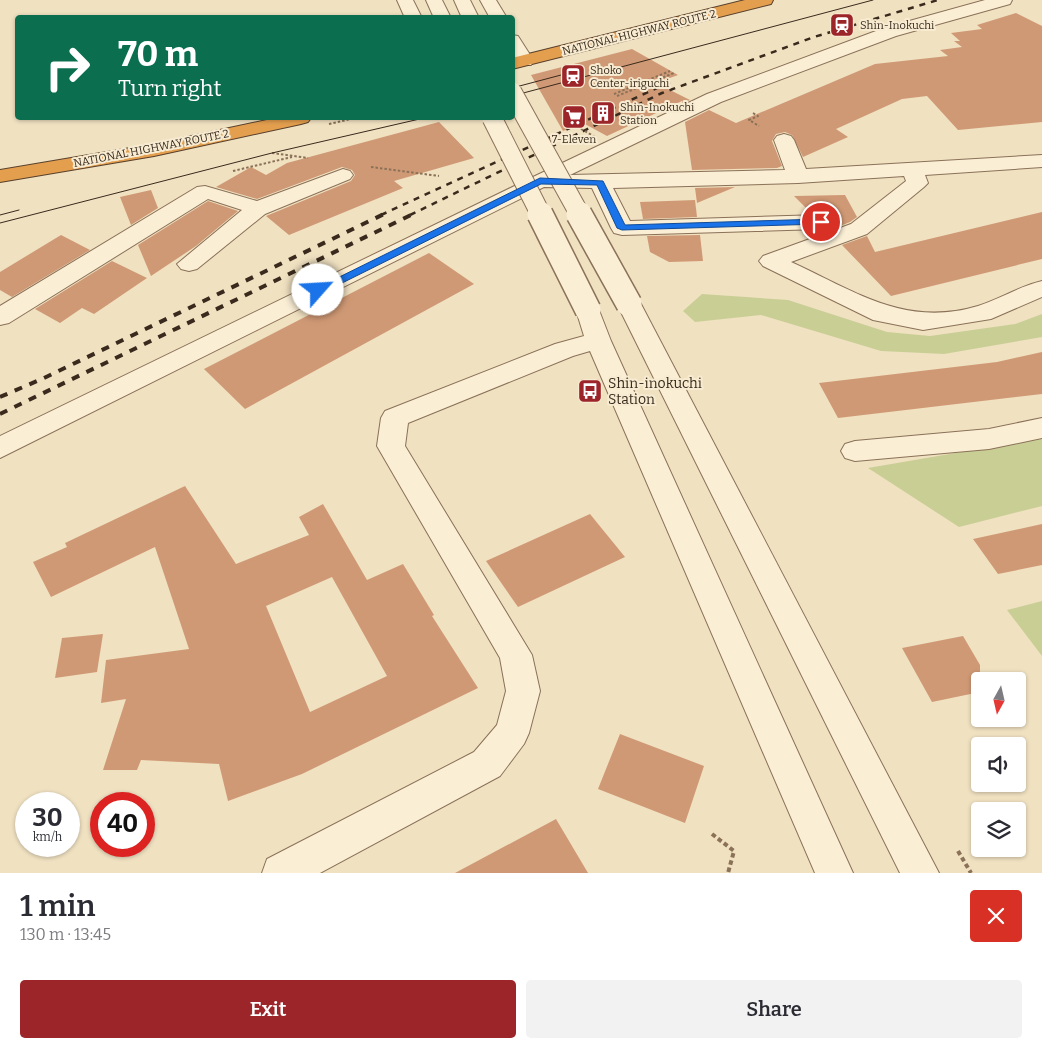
<!DOCTYPE html>
<meta charset="utf-8">
<style>
body{margin:0;font-family:Bitter,serif;background:#f2f2f3;color:#2b2b33;height:100vh;display:flex;flex-direction:column;font-size:19px;white-space:nowrap}
*{box-sizing:border-box;margin:0}
p{font-size:16px;color:#7c7c81}
.icon{flex:none;width:28px;height:28px;fill:none;stroke:currentColor;stroke-width:2;stroke-linecap:round;stroke-linejoin:round}
.map{position:relative;height:873px;overflow:hidden}
.side{display:flex;flex-direction:column;background:#fff;flex:1}
.side>*{flex:none}
.banner{position:absolute;left:15px;top:15px;width:500px;height:105px;border-radius:5px;box-shadow:0 1px 4px #0004;background:#0b6e4f;color:#fff;overflow:hidden}
.needle{width:32px;rotate:188deg}
.controls{position:absolute;left:971px;top:672px;display:grid;gap:10px}
.controls a{display:grid;place-items:center;width:55px;height:55px;border-radius:5px;background:#fff;box-shadow:0 1px 4px #0004;font-size:25px}
.speed{position:absolute;left:15px;top:792px;display:flex;gap:10px;font-size:25px;font-weight:700;text-align:center}
.speed>*{display:grid;place-content:center;width:65px;height:65px;border-radius:50%;background:#fff;box-shadow:0 1px 4px #0004;line-height:1}
.speed small{font-size:12px;font-weight:400}
.speed .limit{border:8px solid #d22;background:#fff;color:#111}
.pin{position:absolute;display:grid;place-items:center;width:42px;height:42px;color:#fff;margin:-21px;border:2px solid #fff;border-radius:50%;box-shadow:0 1px 5px #0007}
.me{position:absolute;width:55px;margin:-28px;rotate:64deg;stroke-linejoin:round;filter:drop-shadow(0 0 4px #0008)}
.turn{display:flex;align-items:center;gap:18px;height:105px;padding:0 20px;font-size:22px}
.turn .icon{width:65px;height:65px;stroke-width:2.5}
.turn b{display:block;font-size:35px;line-height:42px}
.round{display:grid;place-items:center;flex:none;width:52px;height:52px;border-radius:5px;background:#f2f2f3}
.head{display:flex;align-items:center;justify-content:space-between;height:85px;padding:0 20px}
h1{font-size:30px;font-weight:600;line-height:38px}
.button{display:flex;gap:10px;margin-top:auto;padding:10px 20px}
.button a{flex:1;height:58px;border-radius:5px;background:#9c2529;color:#fff;font-size:20px;font-weight:600;line-height:58px;text-align:center}
.button a+a{background:#f2f2f3;color:#2b2b33}
.map>svg:first-child{display:block}
.green{fill:#c9ce95}
.building{fill:#d09975;fill-rule:evenodd}
.lines{fill:none;stroke-linecap:round;stroke-linejoin:round}
.minor-casing{stroke:#8a7158;stroke-width:2}
.highway-casing{stroke:#58402c;stroke-width:2}
.path-far1{stroke:#8a7158;stroke-width:2;stroke-dasharray:2.5 2;stroke-linecap:butt}
.path{stroke:#8a7158;stroke-width:4;stroke-dasharray:4.5 3;stroke-linecap:butt}
.minor{fill:#faeed5;fill-rule:evenodd}
.highway{fill:#e39e4e;fill-rule:evenodd}
.tram{stroke:#392a1d;stroke-width:1}
.rail-far1{stroke:#392a1d;stroke-width:2.5;stroke-dasharray:6 6;stroke-linecap:butt}
.rail{stroke:#392a1d;stroke-width:4;stroke-dasharray:8 8;stroke-linecap:butt}
.minor-bridge-far1-casing{stroke:#8a7158;stroke-width:21;stroke-linecap:butt}
.minor-bridge-casing{stroke:#8a7158;stroke-width:28;stroke-linecap:butt}
.path-bridge{stroke:#8a7158;stroke-width:2;stroke-dasharray:2.5 2;stroke-linecap:butt}
.minor-bridge-far1{stroke:#faeed5;stroke-width:19}
.minor-bridge{stroke:#faeed5;stroke-width:25}
.route{fill:#1a73e8;stroke:#114b97}
.labels{text-anchor:middle;stroke-width:4;stroke-linejoin:round;paint-order:stroke}
.far-poi-label{font-size:11px;fill:#392a1d;stroke:#f7ebd1;text-anchor:start}
.far-street-label{font-size:11px;fill:#392a1d;stroke:#f7ebd1}
.poi-label{font-size:14px;fill:#392a1d;stroke:#f7ebd1;text-anchor:start}
</style>
<div class="map">
<svg width="1042" height="873" viewBox="0 0 1042 873">
<rect width="100%" height="100%" fill="#f0e1c1"/>
<g class="green">
<polygon points="702,294 788,300 887,332 930,336 1015,324 1042,314 1042,337 944,354 881,351 761,315 695,322 683,311"/>
<polygon points="1042,438 1042,506 959,527 868,468"/>
<polygon points="1042,601 1042,656 1007,610"/>
</g>
<g class="building">
<polygon points="1016,13 1042,26 1042,122 958,130 927,96 902,99 836,129 848,137 803,157 792,135 785,132 776,134 772,141 782,166 777,168 692,170 685,122 709,110 736,123 875,64 948,56 940,50 962,47 954,41 960,41 951,33 982,29 977,25"/>
<polygon points="632,49 678,75 656,83 690,100 682,104 682,101 607,136 583,123 563,131 531,75"/>
<polygon points="439,122 474,158 394,181 403,188 289,235 266,216 351,181 355,175 352,170 342,167 257,199 216,187 251,167 266,175 287,163"/>
<polygon points="735,187 697,203 695,188"/>
<polygon points="151,190 158,208 131,225 120,197"/>
<polygon points="845,195 857,217 850,222 828,231 834,223 831,216 811,213 794,196"/>
<polygon points="695,200 697,217 643,219 640,202"/>
<polygon points="208,201 238,211 196,246 151,276 138,245"/>
<polygon points="1042,212 1042,259 891,296 842,245 867,236 875,252"/>
<polygon points="61,235 90,250 12,297 0,290 0,272"/>
<polygon points="700,235 703,261 669,262 650,252 647,236"/>
<polygon points="429,253 474,284 245,409 204,369"/>
<polygon points="112,261 147,278 94,314 82,308 60,323 35,309"/>
<polygon points="1042,352 1042,394 838,418 819,383 997,362"/>
<path d="M185,486L236,564L309,535L299,517L323,504L367,580L403,564L434,615L432,616L478,688L302,774L228,801L219,764L141,760L137,770H103L126,699L101,703L106,660L189,649L155,547L51,597L33,562L67,547L65,543ZM332,577L387,676L310,712L266,606Z"/>
<polygon points="590,514 625,557 518,607 486,561"/>
<polygon points="1042,524 1042,565 998,574 973,539"/>
<polygon points="103,634 97,672 55,678 62,638"/>
<polygon points="963,636 980,665 980,692 932,702 902,648"/>
<polygon points="620,734 704,766 685,823 598,789"/>
<polygon points="556,819 588,873 455,873"/>
</g>
<g class="lines">
<defs>
<g id="minor">
<polygon points="397,0 413,0 422,18 405,18"/>
<polygon points="426,0 442,0 451,18 434,18"/>
<polygon points="454,0 470,0 479,18 462,18"/>
<polygon points="480,0 496,0 507,18 490,18"/>
<path d="M985,0H1012L1010,4L896,36L721,102L570,175L785,170L774,140L777,136L784,134L791,136L794,140L806,169L1042,155V167L925,175L928,183L924,187L867,234L791,262C855,291 905,328 978,306C1000,299 1020,286 1042,281V297L991,319L923,330L873,320L763,266L759,261L763,256L851,224L906,181L904,176L798,183L613,188L630,221L821,215L829,217L832,222L829,227L821,229L622,235L614,233L611,228L592,188L544,187L0,458V436L533,177L707,94L884,28Z"/>
<path d="M512,35L518,36L534,61L531,65H519C512,55 512,47 512,35Z"/>
<polygon points="343,169 350,171 353,175 350,179 265,214 197,269 189,271 181,269 177,264 242,210 208,199 9,323 0,325 0,306 197,187 205,186 257,201"/>
<polygon points="629,296 638,299 641,304 939,873 900,873 617,304 620,299"/>
<polygon points="588,302 597,305 611,341 853,873 815,873 590,351 573,356 408,423 405,446 532,655 540,691 529,733 524,744 500,776 320,873 262,873 267,859 474,752 497,725 506,691 500,658 377,446 381,418 385,411 555,344 584,336 576,310 579,305"/>
<polygon points="1042,418 1042,438 989,449 855,461 845,458 841,451 845,444 855,441 989,429"/>
</g>
<g id="highway">
<polygon points="745,0 773,0 771,4 512,69 512,58"/>
<polygon points="276,118 311,118 308,122 301,124 154,156 0,182 0,170 154,144"/>
</g>
</defs>
<use href="#minor" class="minor-casing"/>
<use href="#highway" class="highway-casing"/>
<g class="path-far1">
<polyline points="614,94 670,71"/>
<polyline points="617,96 674,73"/>
<polyline points="753,113 758,116 749,120 759,126"/>
<polyline points="329,124 355,118"/>
<polyline points="272,153 308,158"/>
<polyline points="371,167 439,176"/>
<polyline points="233,171 292,157"/>
</g>
<g class="path">
<polyline points="712,834 734,851 728,873"/>
<polyline points="958,851 971,873"/>
</g>
<use href="#minor" class="minor"/>
<use href="#highway" class="highway"/>
<g class="tram">
<polyline points="512,88 580,70"/>
<polyline points="512,96 873,0"/>
<polyline points="0,215 19,210"/>
<polyline points="0,223 272,153 424,118"/>
</g>
<g class="rail-far1">
<polyline points="381,215 670,82"/>
<polyline points="410,215 662,93 814,37 938,0"/>
</g>
<g class="rail">
<polyline points="0,397 44,378 384,214"/>
<polyline points="0,414 413,214"/>
</g>
<defs>
<g id="minor-bridge-far1">
<polyline points="512,92 580,215"/>
<polyline points="492,118 541,215"/>
</g>
<g id="minor-bridge">
<polyline points="540,214 588,310"/>
<polyline points="579,214 629,304"/>
</g>
</defs>
<use href="#minor-bridge-far1" class="minor-bridge-far1-casing"/>
<use href="#minor-bridge" class="minor-bridge-casing"/>
<polyline class="path-bridge" points="581,129 595,137"/>
<use href="#minor-bridge-far1" class="minor-bridge-far1"/>
<use href="#minor-bridge" class="minor-bridge"/>
</g>
<polygon class="route" points="540,178 603,181 625,225 821,219 826,222 821,224 622,230 617,228 597,185 541,184 322,293 313,290"/>
<defs>
<symbol id="station-square" viewBox="-11 -11 22 22"><rect x="-9" y="-9" width="18" height="18" rx="4" fill="#9c2529" stroke="#f7ebd1"/><path d="M-3-6H3Q5-6 5-4V2Q5 4 3 4L4.5 6H3L1.5 4h-3L-3 6H-4.5L-3 4Q-5 4-5 2V-4Q-5-6-3-6ZM-3.5-4v3h7v-3ZM-3.5 1v1.5H-2V1ZM2 1v1.5H3.5V1Z" fill="#fff"/></symbol>
<symbol id="building-square" viewBox="-11 -11 22 22"><rect x="-9" y="-9" width="18" height="18" rx="4" fill="#9c2529" stroke="#f7ebd1"/><path d="M-4-6H4V6H1V3H-1V6H-4ZM-2.5-4.3h1.7v1.8h-1.7ZM.8-4.3h1.7v1.8H.8ZM-2.5-1h1.7V.8h-1.7ZM.8-1h1.7V.8H.8Z" fill="#fff"/></symbol>
<symbol id="supermarket-square" viewBox="-11 -11 22 22"><rect x="-9" y="-9" width="18" height="18" rx="4" fill="#9c2529" stroke="#f7ebd1"/><path d="M-6-5.5h2.5l.6 2H6L4.5 2H-2.5L-4.4-4H-6ZM-1.5 3.2a1.3 1.3 0 1 0 .1 0ZM3 3.2a1.3 1.3 0 1 0 .1 0Z" fill="#fff"/></symbol>
<symbol id="bus-square" viewBox="-11 -11 22 22"><rect x="-9" y="-9" width="18" height="18" rx="4" fill="#9c2529" stroke="#f7ebd1"/><path d="M-5-6H5V4H4V6H2V4H-2V6H-4V4H-5ZM-3.5-4V0h7V-4ZM-3.5 1.2v1.5H-2V1.2ZM2 1.2v1.5H3.5V1.2Z" fill="#fff"/></symbol>
</defs>
<g fill-rule="evenodd">
<use href="#station-square" x="828" y="11" width="28" height="28"/>
<use href="#station-square" x="559" y="62" width="28" height="28"/>
<use href="#building-square" x="589" y="99" width="28" height="28"/>
<use href="#supermarket-square" x="560" y="103" width="28" height="28"/>
<use href="#bus-square" x="576" y="377" width="28" height="28"/>
</g>
<g class="labels">
<g class="far-poi-label">
<text x="860" y="29">Shin-Inokuchi</text>
<text x="590" y="74">Shoko<tspan x="590" dy="13">Center-iriguchi</tspan></text>
<text x="620" y="111">Shin-Inokuchi<tspan x="620" dy="13">Station</tspan></text>
<text x="574" y="143" text-anchor="middle">7-Eleven</text>
</g>
<g class="far-street-label">
<text transform="translate(639 32) rotate(-14)" y="4">NATIONAL HIGHWAY ROUTE 2</text>
<text transform="translate(151 148) rotate(-11)" y="4">NATIONAL HIGHWAY ROUTE 2</text>
</g>
<g class="poi-label">
<text x="608" y="388">Shin-inokuchi<tspan x="608" dy="16">Station</tspan></text>
</g>
</g>
</svg>
<div class="controls">
<a><svg class="needle" viewBox="-14 -14 28 28"><path d="M0-13l5 13h-10z" fill="#e53935"/><path d="M0 13l5-13h-10z" fill="#7c7c81"/></svg></a>
<a><svg class="icon" aria-label="sound" viewBox="0 0 24 24"><path d="M4 9h4l5-4v14l-5-4H4zM17 9q2 3 0 6"/></svg></a>
<a><svg class="icon" aria-label="layers" viewBox="0 0 24 24"><path d="M12 4l9 5-9 5-9-5zM3 14l9 5 9-5"/></svg></a>
</div>
<div class="speed"><div>30<small>km/h</small></div><div class="limit">40</div></div>
<div class="pin" style="left:821px;top:222px;background:#d93025"><svg class="icon" aria-label="arrive" viewBox="0 0 24 24"><path d="M6 21V4h12l-3 4 3 4H6"/></svg></div>
<svg class="me" style="left:318px;top:290px" viewBox="-20 -20 40 40"><circle r="19" fill="#fff"/><path d="M0-13L10 11 0 6-10 11z" fill="#1a73e8"/></svg>
<div class="banner">
<div class="turn"><svg class="icon" aria-label="right" viewBox="0 0 24 24"><path d="M7 20v-9h11M14 6l5 5-5 5"/></svg><div><b>70 m</b>Turn right</div></div>
</div>
</div>
<section class="side">
<div class="head"><div><h1>1 min</h1><p>130 m · 13:45</p></div><a class="round" style="background:#d93025;color:#fff"><svg class="icon" aria-label="close" viewBox="0 0 24 24"><path d="M6 6l12 12M18 6L6 18"/></svg></a></div>
<div class="button"><a>Exit</a><a>Share</a></div>
</section>
